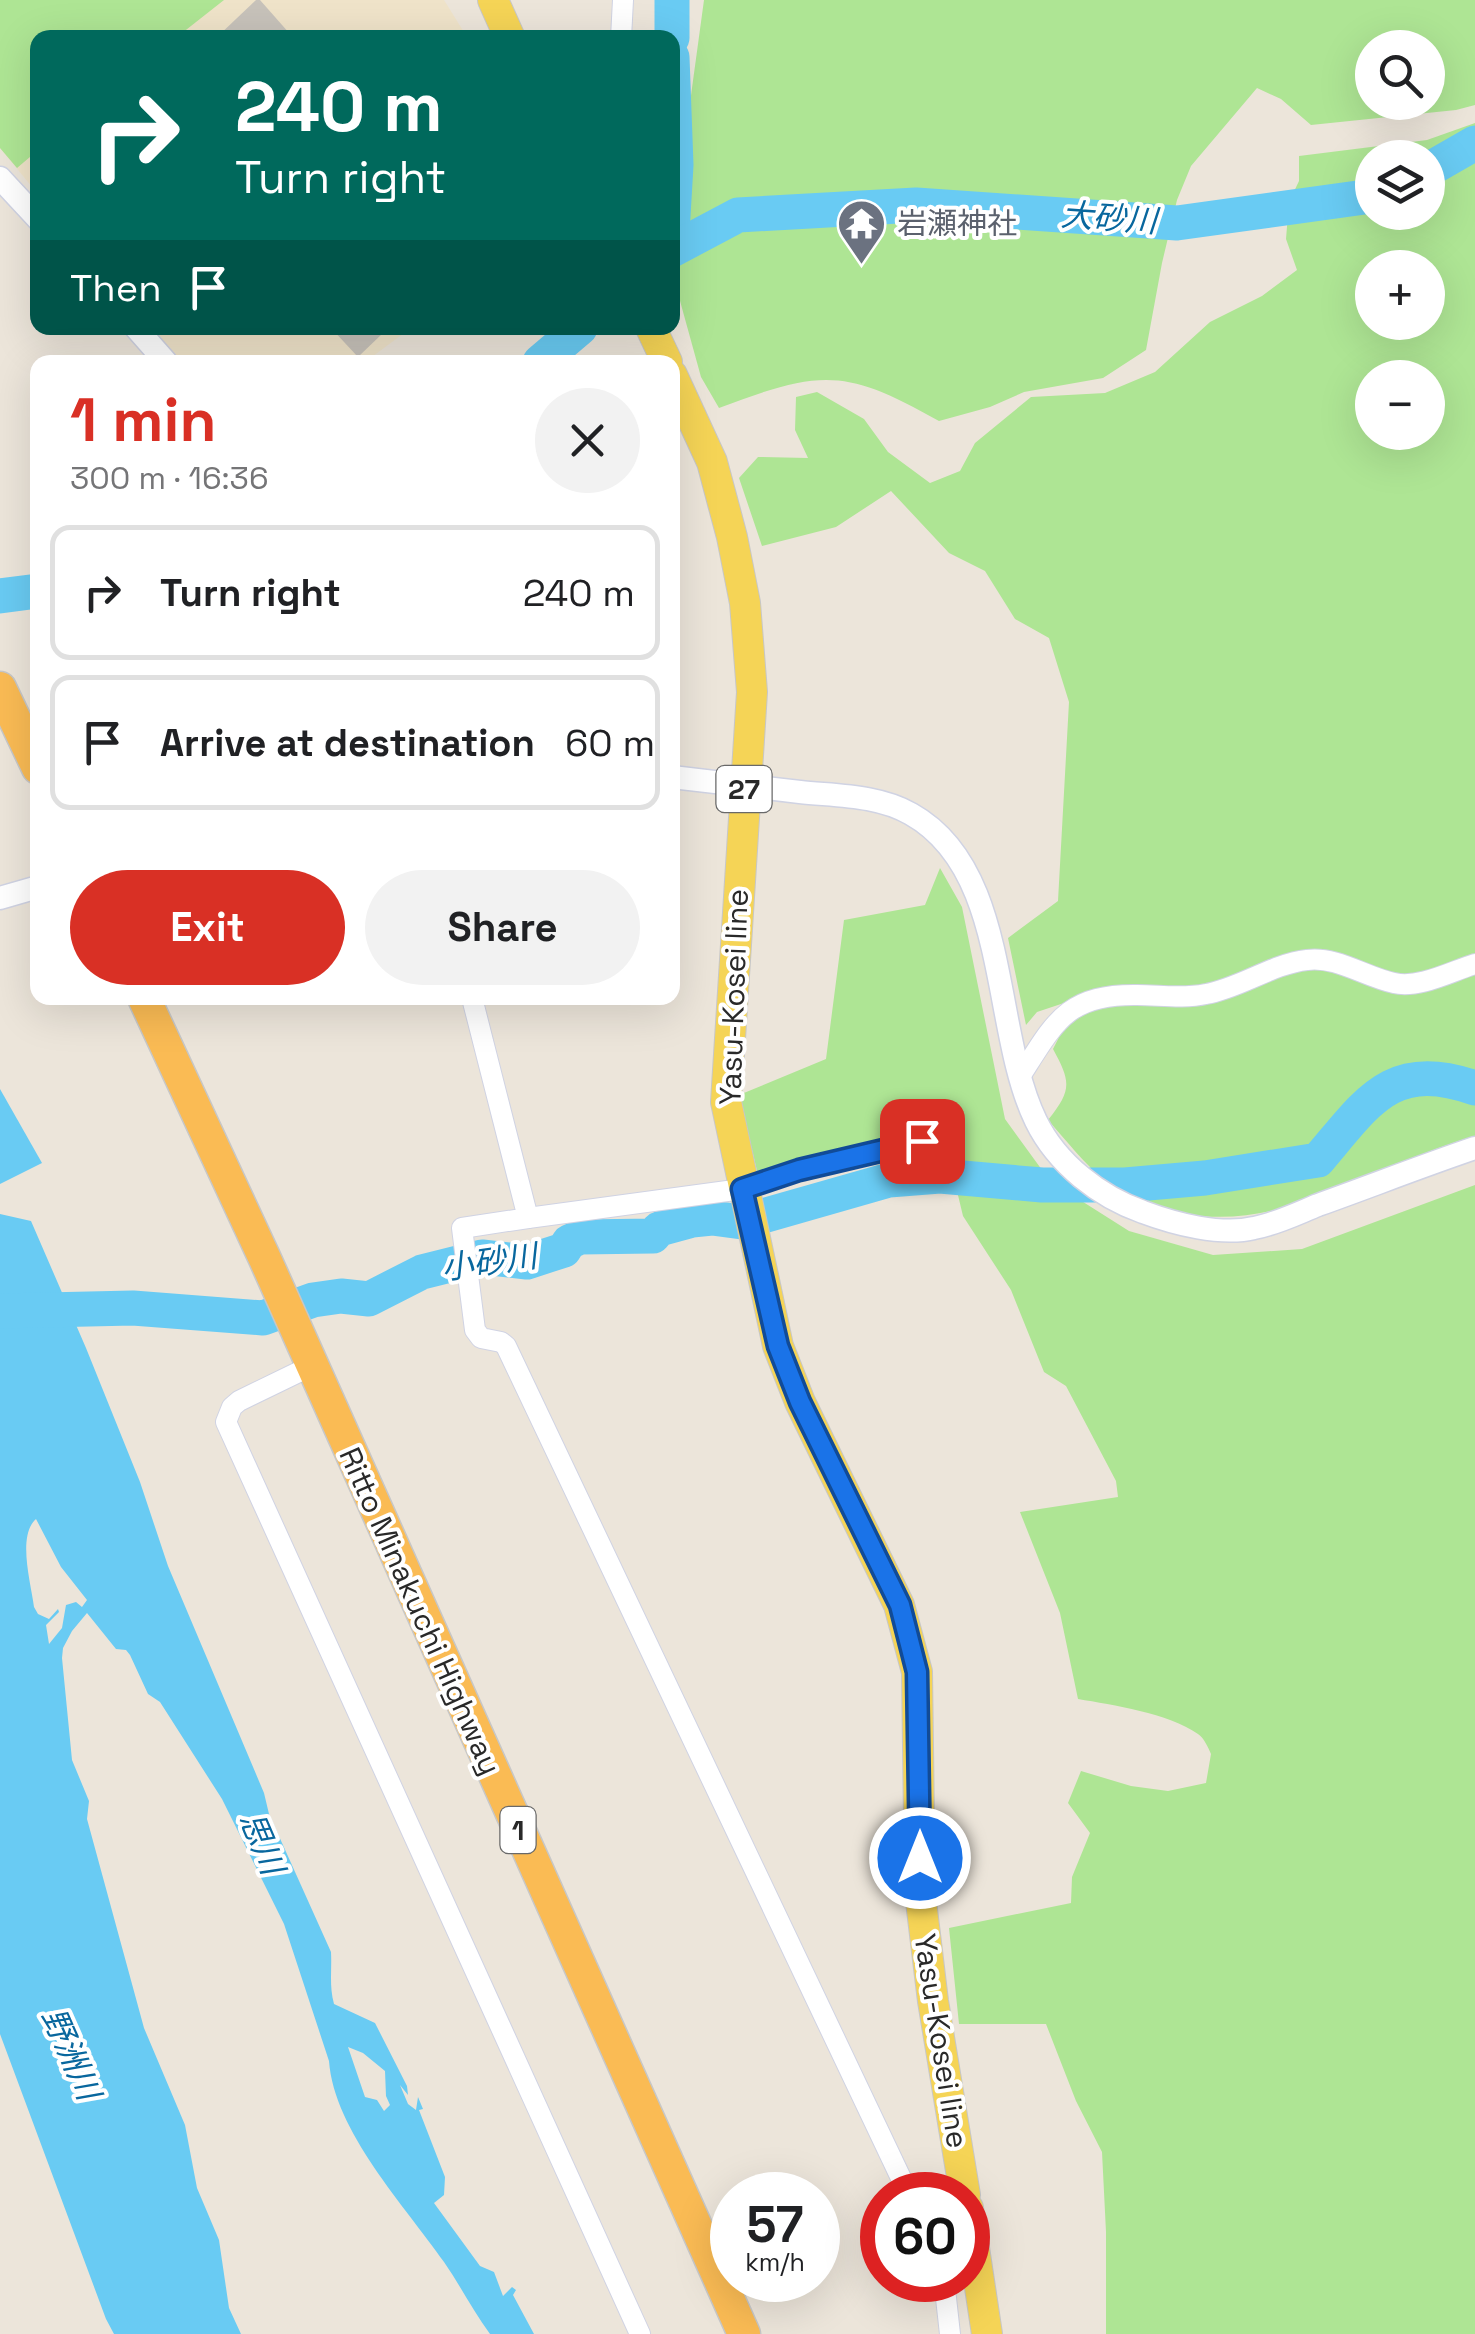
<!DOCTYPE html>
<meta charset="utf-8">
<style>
body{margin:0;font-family:"Space Grotesk","Noto Sans JP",sans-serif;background:#f2f2f2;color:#202124;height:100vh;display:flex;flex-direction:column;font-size:38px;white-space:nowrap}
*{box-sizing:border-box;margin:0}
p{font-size:32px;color:#757577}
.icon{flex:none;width:55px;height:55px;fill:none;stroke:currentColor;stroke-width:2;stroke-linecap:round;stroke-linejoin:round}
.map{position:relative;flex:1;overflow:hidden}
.details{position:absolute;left:30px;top:355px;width:650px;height:650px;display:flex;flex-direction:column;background:#fff;border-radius:20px;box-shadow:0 10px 40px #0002}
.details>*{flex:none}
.hud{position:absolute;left:30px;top:30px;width:650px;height:305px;border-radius:20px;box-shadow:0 10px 40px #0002;background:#00695c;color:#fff;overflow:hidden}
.buttons{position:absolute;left:1355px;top:30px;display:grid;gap:20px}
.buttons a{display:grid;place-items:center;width:90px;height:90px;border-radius:50%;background:#fff;box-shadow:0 10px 40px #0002;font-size:50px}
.speed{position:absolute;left:710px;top:2172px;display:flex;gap:20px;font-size:50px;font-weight:700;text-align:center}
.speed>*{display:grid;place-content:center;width:130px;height:130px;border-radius:50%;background:#fff;box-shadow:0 10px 40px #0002;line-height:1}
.speed small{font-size:25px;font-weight:400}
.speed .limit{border:15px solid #d22;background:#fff;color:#111}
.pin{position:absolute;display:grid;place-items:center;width:85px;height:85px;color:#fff;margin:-42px;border-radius:20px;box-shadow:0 5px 15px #0006}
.me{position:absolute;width:110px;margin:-55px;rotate:0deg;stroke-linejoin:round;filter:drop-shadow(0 0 8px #0008)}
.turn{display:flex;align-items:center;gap:35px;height:210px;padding:0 40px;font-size:45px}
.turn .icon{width:130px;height:130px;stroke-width:2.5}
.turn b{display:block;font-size:70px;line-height:85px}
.then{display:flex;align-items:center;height:95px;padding:0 40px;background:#0003;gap:20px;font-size:38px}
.round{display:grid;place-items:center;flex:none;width:105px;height:105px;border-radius:52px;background:#f2f2f2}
.head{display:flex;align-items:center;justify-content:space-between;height:170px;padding:0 40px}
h1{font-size:60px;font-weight:600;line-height:75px;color:#d93025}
.primary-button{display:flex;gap:20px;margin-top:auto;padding:20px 40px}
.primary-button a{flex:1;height:115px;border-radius:60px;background:#d93025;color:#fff;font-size:40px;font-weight:600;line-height:115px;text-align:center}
.primary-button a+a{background:#f2f2f2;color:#202124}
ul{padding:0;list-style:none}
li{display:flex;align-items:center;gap:30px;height:135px;margin:0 20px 15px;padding:0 20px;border:5px solid #e0e0e0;border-radius:20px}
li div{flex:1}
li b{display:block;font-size:38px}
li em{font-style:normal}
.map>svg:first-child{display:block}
.education{fill:#efe3c9}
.green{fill:#aee594;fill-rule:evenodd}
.water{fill:#69cbf3;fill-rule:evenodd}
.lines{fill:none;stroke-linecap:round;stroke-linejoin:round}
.river{stroke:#69cbf3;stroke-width:35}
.building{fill:#c7c2ba}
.minor-casing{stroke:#d0d3e3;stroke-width:22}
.tertiary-casing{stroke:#d0d3e3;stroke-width:25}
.primary-casing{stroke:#c7c7c7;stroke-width:32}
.trunk-casing{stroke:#c7c7c7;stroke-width:35}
.minor{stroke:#fff;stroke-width:20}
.tertiary{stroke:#fff;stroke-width:22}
.primary{stroke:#f5d456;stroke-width:30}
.trunk{stroke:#fabb54;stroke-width:32}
.route-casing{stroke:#114b97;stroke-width:25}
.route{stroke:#1a73e8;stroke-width:18}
.labels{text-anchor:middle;stroke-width:8;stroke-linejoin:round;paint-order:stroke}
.shield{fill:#fff;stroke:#696969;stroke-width:2.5}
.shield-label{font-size:28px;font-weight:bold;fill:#292929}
.worship-label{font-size:30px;fill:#5b616d;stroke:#fff;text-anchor:start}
.street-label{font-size:30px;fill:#292929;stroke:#fff}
.water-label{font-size:32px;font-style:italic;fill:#08679e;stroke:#fff}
</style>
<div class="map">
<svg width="1475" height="2334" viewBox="0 0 1475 2334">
<rect width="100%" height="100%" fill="#ece5da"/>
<g class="education">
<polygon points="0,0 444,0 467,37 38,38 37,193 0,148"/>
<polygon points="148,328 411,328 365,362 177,362"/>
</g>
<g class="green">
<polygon points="0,0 224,0 177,37 38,38 37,151 17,168 0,148"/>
<path d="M704,0H1475V105L1456,110L1311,125L1281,99L1257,88L1191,166L1177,200L1162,263L1146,350L1103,378L1024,392L990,407L939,421C844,367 820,370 719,408L701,377L677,290L689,110ZM1372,48H1428V102H1372Z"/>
<path d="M1475,123V1136C1369,1166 1267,1247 1153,1205C1144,1202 1133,1200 1124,1195C1094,1176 1071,1146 1048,1120C1072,1090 1071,1082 1053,1049L1079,998L1037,1012L1026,1025L1008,938L1058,901L1069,702L1049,638L1015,619L985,571L949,553L891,491L836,527L762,546L739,478L758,457L808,458L795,430L796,397L817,392L864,419L888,452L930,483L960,471L975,443L1031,397L1105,393L1155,372L1210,322L1262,296L1297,270L1286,239L1289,202L1299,181V156L1427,140ZM1372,158H1428V212H1372ZM1372,268H1428V322H1372ZM1372,378H1428V432H1372Z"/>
<path d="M940,868L962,907L1005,1119L1050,1181L1129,1231L1213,1255L1302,1249L1475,1185V2334H1106V2232L1102,2152L1076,2101L1046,2024H959L949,1928L1071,1903L1072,1877L1090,1833L1068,1803L1081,1771L1131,1786L1168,1791L1206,1783L1211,1754C1208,1747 1204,1738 1198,1734C1168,1713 1113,1705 1078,1699L1060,1613L1020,1512L1118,1497L1116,1481L1066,1386L1044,1372L1011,1290L963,1216L945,1141L758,1175L739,1095L826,1059L844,920L925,905Z"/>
</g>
<g class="water">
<polygon points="0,1089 42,1163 0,1184"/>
<path d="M0,1214L31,1221L86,1348L140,1482L168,1566L264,1793L269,1814L331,1952C332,1970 329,1986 334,2004L375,2023L407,2086L408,2095L400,2085L408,2104L416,2110L418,2097L423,2109L419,2110L445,2177L444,2195L434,2203L480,2266L494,2272L503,2296L512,2287L516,2290L513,2295L534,2334H490C473,2311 460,2285 444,2262C405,2206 334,2131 329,2061L284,1924L222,1799L160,1702L148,1694L130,1655L126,1650L116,1649L87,1613L72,1631L63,1648L62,1658L72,1760L89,1801L87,1819L144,2028L185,2125L197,2188L219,2240L229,2308L241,2334H114L106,2319L0,2034ZM36,1519L61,1567L87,1600L82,1607L76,1602L66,1605L62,1628L49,1644L46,1625L59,1612L58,1609L49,1619L38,1614L34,1607C31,1583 17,1536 36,1519ZM348,2047L363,2053L385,2071L386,2096L390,2105L384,2111L377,2100L365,2097Z"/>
</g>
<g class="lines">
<g class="river">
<polyline points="672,38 672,0"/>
<polyline points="672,57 676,165 672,233"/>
<polyline points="1428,170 1475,143"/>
<polyline points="672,250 738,215 916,205 1177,223 1372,196"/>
<polyline points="540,362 580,328"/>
<polyline points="0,596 38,591"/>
<path d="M0,1311L133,1308L263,1318L313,1300L341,1296L369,1299L422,1272L482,1257L527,1262L564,1250L569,1242L580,1237L653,1236L659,1229L692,1220L712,1218L742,1222L889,1180L940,1176L1042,1185H1125L1205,1178L1318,1160C1367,1103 1391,1058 1475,1088"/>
</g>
</g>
<g class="building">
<polygon points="256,0 260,0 290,34 286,38 216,38"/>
<polygon points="331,328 378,328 383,333 358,357"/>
</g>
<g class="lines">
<defs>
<g id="minor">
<polyline points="621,38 623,0"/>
<polyline points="472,998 528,1218 462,1228 475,1330 481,1338 501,1342 506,1346 909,2195"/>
<path d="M1021,1075C1055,1022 1067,994 1137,995C1160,995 1183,999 1206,994C1240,988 1272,964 1307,960C1337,956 1365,977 1394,983C1419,989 1452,971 1475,964"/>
<polyline points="528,1218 742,1189 799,1170 922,1141"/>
<polyline points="311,1366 239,1401 232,1407 226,1422 640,2334"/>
<polyline points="944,2280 950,2334"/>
</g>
<g id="tertiary">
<polyline points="0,178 38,219"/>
<polyline points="136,328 166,362"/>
<path d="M672,777C715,782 758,787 800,792C837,796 878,795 911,814C1011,870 991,1029 1036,1121C1057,1164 1100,1197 1143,1212C1175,1224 1221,1236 1254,1228C1276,1224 1298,1213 1318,1205C1371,1186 1422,1166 1475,1148"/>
<polyline points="0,898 38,887"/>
</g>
<g id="primary">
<polyline points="493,0 510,38"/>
<polyline points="651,328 667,362"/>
<polyline points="672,375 712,462 732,537 745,603 752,692 726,1102 778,1346 800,1402 899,1605 917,1672 920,1893 933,2001 965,2195"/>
<polyline points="968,2208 987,2334"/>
</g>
<g id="trunk">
<polyline points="0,688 38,768"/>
<polyline points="144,998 265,1259 744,2334"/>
</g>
</defs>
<use href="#minor" class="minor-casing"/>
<use href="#tertiary" class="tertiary-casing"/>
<use href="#primary" class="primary-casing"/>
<use href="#trunk" class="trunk-casing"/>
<use href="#minor" class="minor"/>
<use href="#tertiary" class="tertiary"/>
<use href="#primary" class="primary"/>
<use href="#trunk" class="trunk"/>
</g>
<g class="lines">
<defs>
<polyline id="route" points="920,1858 917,1672 900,1605 800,1402 778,1346 742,1189 799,1170 922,1141"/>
</defs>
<use href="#route" class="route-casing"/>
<use href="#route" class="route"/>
</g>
<defs>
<symbol id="temple-pin" viewBox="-11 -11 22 30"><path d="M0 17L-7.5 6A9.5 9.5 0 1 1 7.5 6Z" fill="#6b7280" stroke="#fff"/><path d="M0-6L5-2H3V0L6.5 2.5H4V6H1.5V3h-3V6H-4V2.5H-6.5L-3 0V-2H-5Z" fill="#fff"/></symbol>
</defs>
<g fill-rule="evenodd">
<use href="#temple-pin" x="834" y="196" width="55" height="75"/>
</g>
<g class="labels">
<g class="shield">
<rect x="716.5" y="766" width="55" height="46" rx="8"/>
<rect x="500.5" y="1807" width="35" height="46" rx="8"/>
</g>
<g class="shield-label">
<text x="744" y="799">27</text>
<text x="518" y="1840">1</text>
</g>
<g class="worship-label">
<text x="897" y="234">岩瀬神社</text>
</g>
<g class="street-label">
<text transform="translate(734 997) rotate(-88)" y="10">Yasu-Kosei line</text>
<text transform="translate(420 1611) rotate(66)" y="10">Ritto Minakuchi Highway</text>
<text transform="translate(941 2041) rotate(81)" y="10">Yasu-Kosei line</text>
</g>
<g class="water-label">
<text transform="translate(1109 218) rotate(4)" y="11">大砂川</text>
<text transform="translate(489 1262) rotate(-8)" y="11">小砂川</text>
<text transform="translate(262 1843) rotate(67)" y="11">思川</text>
<text transform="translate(71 2054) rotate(66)" y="11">野洲川</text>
</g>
</g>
</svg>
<div class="buttons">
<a><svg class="icon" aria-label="search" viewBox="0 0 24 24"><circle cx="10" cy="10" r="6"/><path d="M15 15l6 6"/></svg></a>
<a><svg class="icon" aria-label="layers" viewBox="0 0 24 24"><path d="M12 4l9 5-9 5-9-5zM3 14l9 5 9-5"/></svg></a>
<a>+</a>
<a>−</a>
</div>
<div class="speed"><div>57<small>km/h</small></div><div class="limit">60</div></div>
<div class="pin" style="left:922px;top:1141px;background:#d93025"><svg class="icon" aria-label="arrive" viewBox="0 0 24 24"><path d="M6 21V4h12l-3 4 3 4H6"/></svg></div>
<svg class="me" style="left:920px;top:1858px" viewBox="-20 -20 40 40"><circle r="17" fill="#1a73e8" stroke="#fff" stroke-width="3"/><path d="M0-11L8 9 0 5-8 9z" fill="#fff"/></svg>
<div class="hud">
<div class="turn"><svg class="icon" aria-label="right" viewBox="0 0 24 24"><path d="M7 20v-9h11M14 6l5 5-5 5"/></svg><div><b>240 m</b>Turn right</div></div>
<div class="then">Then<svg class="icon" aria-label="arrive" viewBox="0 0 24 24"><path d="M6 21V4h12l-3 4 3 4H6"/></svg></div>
</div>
<section class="details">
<div class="head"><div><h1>1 min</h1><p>300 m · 16:36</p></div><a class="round"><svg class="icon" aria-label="close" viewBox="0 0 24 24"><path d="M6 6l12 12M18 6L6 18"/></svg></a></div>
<ul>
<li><svg class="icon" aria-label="right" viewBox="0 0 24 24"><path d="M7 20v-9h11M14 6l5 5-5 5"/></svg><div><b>Turn right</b></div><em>240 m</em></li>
<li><svg class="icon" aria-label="arrive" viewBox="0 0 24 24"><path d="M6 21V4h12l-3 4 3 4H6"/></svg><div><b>Arrive at destination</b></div><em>60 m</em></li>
</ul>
<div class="primary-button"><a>Exit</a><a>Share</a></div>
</section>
</div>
